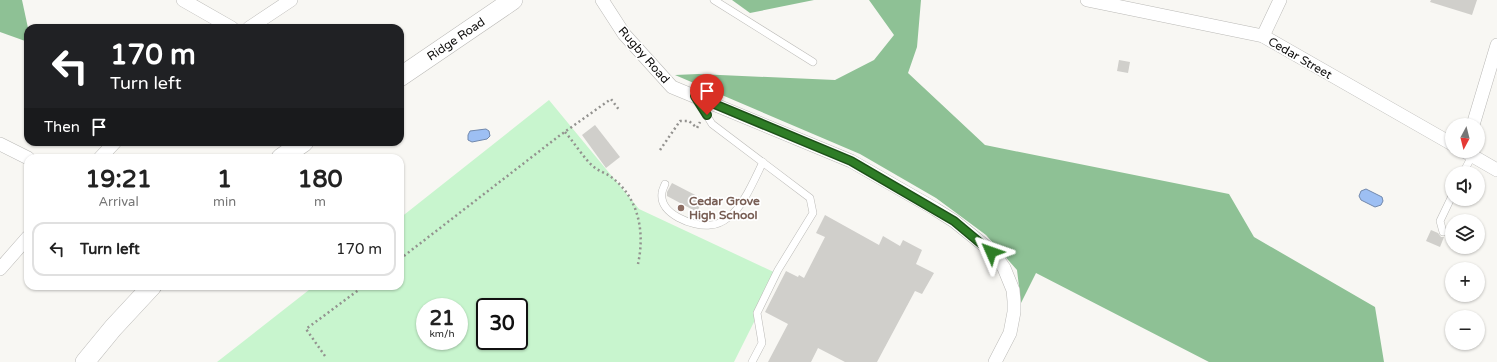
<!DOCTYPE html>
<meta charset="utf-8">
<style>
body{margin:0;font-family:"Varela Round",sans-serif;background:#f2f2f2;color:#222;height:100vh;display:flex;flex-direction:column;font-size:15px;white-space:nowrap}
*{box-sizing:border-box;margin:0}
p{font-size:13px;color:#767676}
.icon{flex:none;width:22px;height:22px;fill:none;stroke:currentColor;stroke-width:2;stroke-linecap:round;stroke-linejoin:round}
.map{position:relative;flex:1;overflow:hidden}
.sheet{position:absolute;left:24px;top:154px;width:380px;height:136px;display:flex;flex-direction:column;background:#fff;border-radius:12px;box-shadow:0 1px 3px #0004}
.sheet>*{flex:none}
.hud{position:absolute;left:24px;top:24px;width:380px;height:122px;border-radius:12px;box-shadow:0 1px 3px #0004;background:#202124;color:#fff;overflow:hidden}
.needle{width:26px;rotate:187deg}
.tools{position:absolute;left:1445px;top:118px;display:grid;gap:8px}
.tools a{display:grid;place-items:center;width:40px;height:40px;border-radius:50%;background:#fff;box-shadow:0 1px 3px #0004;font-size:20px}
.speed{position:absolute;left:416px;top:298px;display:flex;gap:8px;font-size:20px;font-weight:700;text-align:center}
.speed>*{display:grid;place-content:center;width:52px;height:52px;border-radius:50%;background:#fff;box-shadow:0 1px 3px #0004;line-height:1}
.speed small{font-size:10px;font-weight:400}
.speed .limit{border:2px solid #111;border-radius:6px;background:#fff;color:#111}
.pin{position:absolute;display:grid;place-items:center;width:34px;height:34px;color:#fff;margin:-41px -17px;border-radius:50% 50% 50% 0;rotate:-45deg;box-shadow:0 0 4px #0007}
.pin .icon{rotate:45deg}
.me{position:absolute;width:44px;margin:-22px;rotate:313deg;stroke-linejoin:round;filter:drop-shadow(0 0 3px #0008)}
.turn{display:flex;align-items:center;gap:14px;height:84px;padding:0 20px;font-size:18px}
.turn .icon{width:52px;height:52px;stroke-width:2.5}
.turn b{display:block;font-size:28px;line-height:34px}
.then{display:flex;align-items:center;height:38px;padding:0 20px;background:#0003;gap:8px;font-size:15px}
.eta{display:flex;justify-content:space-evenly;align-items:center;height:68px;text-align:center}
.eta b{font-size:24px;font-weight:700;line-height:28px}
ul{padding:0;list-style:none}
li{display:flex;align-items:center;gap:12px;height:54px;margin:0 8px 6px;padding:0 12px;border:2px solid #e0e0e0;border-radius:12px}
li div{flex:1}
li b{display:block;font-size:15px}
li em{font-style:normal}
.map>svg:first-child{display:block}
.green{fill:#c8f5ce;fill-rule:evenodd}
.forest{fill:#8ec195}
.water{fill:#9dbff3;stroke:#7289ad}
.building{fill:#d0cfcb}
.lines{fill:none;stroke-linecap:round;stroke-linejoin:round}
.lane-casing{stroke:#bbbab7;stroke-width:8}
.street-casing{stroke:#bbbab7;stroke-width:14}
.secondary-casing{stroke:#bbbab7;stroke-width:20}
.path{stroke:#93928f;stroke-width:2.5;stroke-dasharray:2 3;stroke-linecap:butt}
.lane{stroke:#fff;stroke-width:7}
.street{stroke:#fff;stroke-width:13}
.secondary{stroke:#fff;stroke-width:19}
.route-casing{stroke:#1e5119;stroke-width:10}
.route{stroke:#2e7d26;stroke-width:7}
.education-dot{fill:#8d6e63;stroke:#fff;stroke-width:1.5}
.labels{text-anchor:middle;stroke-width:3.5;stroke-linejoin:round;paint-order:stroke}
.street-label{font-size:12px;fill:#0d0c0b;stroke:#fff}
.education-label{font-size:12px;font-weight:bold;fill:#785e54;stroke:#fff;text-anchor:start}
</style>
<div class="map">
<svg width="1497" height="362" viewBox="0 0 1497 362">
<rect width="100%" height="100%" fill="#f8f7f3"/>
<path class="green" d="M549,100L639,209L778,274L734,362H217L314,286H400V218ZM425,307H459V341H425ZM485,307H519V341H485Z"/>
<g class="forest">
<polygon points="0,0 22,0 28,28 28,42 0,32"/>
<polygon points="732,0 814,0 750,13"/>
<polygon points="869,0 921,0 917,47 908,73 985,145 1229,194 1254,237 1375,307 1384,362 1209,362 1036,273 1021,303 1017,270 986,235 936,198 860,154 675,75 698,74 835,80 874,60 894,35"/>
</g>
<g class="water">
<polygon points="486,129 489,131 490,136 487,139 472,142 468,140 468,135 470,131"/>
<polygon points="1366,189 1382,197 1383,201 1381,205 1375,207 1361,200 1359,196 1361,191"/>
</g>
<g class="building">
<polygon points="1431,0 1477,0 1472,15 1430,2"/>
<polygon points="1119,60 1130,62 1128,73 1117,71"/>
<polygon points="595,125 620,157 606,168 582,135"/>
<polygon points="672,183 703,199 697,212 667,196 667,192"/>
<polygon points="825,215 879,245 883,236 900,246 903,240 922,250 916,264 934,273 922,294 915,291 877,362 845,362 818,348 811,362 768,362 788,324 765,312 786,271 798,277 799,275 804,278 825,237 816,233"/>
<polygon points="1431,230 1438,233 1441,237 1444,237 1440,247 1426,241"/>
</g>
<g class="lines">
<defs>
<g id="lane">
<polyline points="714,0 813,62"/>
<polyline points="696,98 712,124 810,198 813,213 778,270 757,313 762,343 752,362"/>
<polyline points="1463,173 1472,156"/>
<path d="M665,184C664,187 662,190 662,193C659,214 693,227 710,225C717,225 724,221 729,217C743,207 755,178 763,162"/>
<polyline points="1443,232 1440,221 1452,196"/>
</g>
<g id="street">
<polyline points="183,0 232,28"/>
<polyline points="602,0 624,34 672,87 851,161 935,209 954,221 985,246 997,258 1004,268 1013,290 1014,301 1014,312 1010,333 995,362"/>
<polyline points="1087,0 1263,36 1452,144"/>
<polyline points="249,28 291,0"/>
<polyline points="1263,36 1280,0"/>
<polyline points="1473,125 1497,45"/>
<polyline points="0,144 28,158"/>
<polyline points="1464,151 1497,170"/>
<polyline points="100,158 115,142"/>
<polyline points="0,269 28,237"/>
</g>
<g id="secondary">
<polyline points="400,77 513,0"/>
<polyline points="281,158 304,142"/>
<polyline points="85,362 113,328 152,286"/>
</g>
</defs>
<use href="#lane" class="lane-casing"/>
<use href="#street" class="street-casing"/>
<use href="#secondary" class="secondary-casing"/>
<g class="path">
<path d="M565,132C573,141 585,160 594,167C599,171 605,173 610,176C639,197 645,232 638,264"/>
<polyline points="660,150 680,121 689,121 697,128 700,122"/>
<polyline points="400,259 559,136 611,99 620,111"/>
<polyline points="325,356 306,329 364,286"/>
</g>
<use href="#lane" class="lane"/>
<use href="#street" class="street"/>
<use href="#secondary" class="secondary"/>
</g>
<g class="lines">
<defs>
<polyline id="route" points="707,115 695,96 851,161 954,221 991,252"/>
</defs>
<use href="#route" class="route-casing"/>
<use href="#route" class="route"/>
</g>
<circle class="education-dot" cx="681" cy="208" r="4"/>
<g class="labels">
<g class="street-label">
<text transform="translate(456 39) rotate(-34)" y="4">Ridge Road</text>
<text transform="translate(644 55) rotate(49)" y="4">Rugby Road</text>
<text transform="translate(1300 58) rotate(30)" y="4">Cedar Street</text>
</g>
<g class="education-label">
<text x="689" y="205">Cedar Grove<tspan x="689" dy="14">High School</tspan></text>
</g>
</g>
</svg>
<div class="tools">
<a><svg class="needle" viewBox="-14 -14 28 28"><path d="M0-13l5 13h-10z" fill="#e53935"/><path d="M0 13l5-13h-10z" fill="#767676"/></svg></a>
<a><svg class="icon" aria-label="sound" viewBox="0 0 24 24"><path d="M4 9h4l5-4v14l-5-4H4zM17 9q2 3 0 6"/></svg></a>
<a><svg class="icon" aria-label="layers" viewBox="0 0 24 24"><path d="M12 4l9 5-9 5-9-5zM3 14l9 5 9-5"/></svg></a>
<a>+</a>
<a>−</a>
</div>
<div class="speed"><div>21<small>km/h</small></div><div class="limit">30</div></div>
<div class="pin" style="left:707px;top:115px;background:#d93025"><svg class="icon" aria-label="arrive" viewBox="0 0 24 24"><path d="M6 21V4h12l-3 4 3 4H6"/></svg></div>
<svg class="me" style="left:991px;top:252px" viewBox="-20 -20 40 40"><path d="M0-17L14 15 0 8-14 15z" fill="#2e7d26" stroke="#fff" stroke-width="4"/></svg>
<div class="hud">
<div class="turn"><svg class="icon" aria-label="left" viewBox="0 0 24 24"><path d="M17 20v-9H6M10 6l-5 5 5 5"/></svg><div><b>170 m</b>Turn left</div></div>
<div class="then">Then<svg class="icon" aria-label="arrive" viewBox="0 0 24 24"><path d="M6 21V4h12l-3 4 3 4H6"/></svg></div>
</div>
<section class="sheet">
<div class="eta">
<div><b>19:21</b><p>Arrival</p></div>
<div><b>1</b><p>min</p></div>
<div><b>180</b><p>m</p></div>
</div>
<ul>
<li><svg class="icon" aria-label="left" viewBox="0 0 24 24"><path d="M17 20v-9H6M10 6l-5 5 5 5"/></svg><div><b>Turn left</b></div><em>170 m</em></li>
</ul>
</section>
</div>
